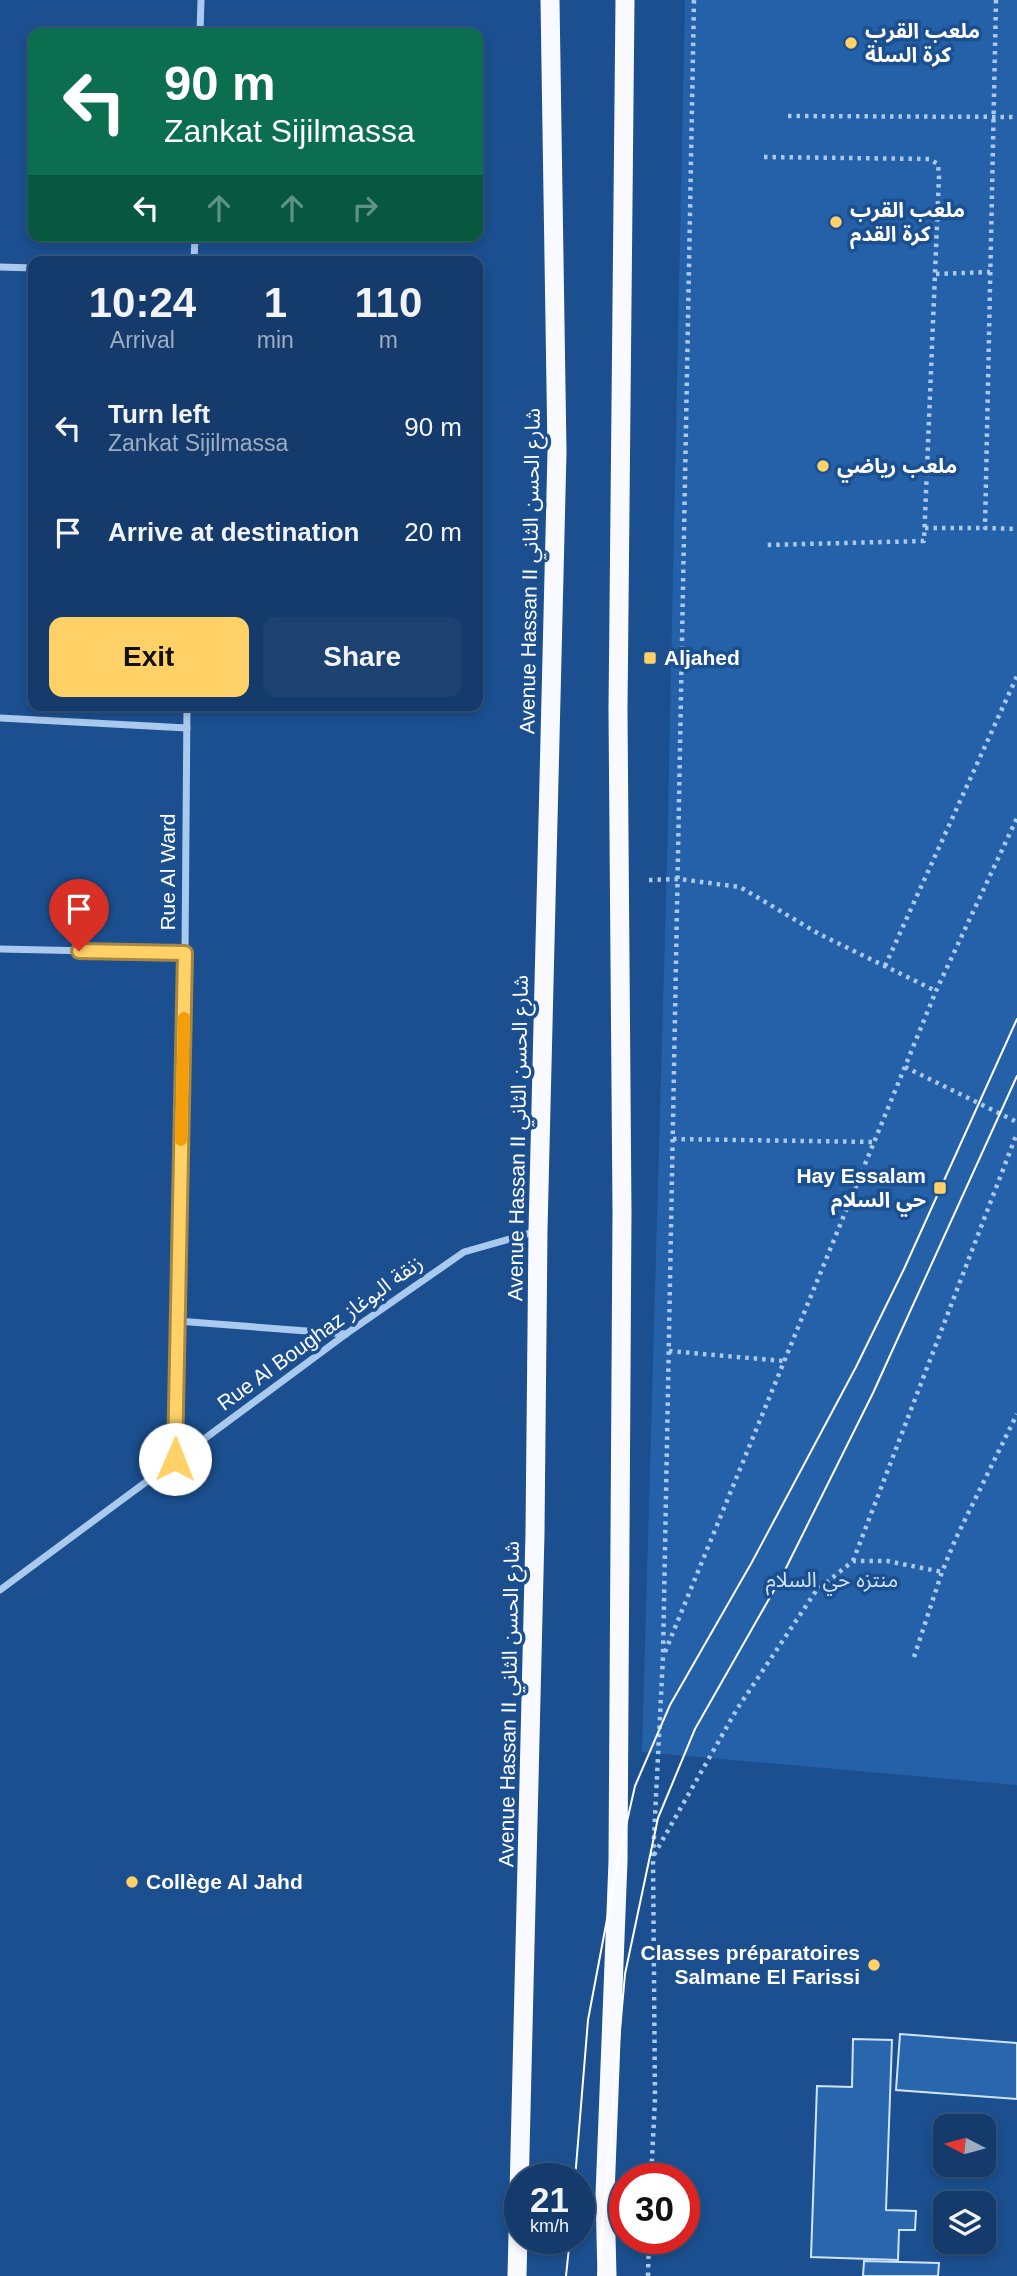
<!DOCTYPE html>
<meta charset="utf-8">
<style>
body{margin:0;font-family:Helvetica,"Noto Sans Arabic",sans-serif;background:#1d4271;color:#f1f3f6;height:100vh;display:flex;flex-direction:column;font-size:26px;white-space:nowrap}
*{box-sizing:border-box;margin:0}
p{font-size:23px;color:#9dadc1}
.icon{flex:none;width:38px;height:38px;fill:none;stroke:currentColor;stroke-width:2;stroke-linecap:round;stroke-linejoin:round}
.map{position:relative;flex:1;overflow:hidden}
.panel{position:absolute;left:28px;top:256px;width:455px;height:455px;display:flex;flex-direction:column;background:#143b6b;border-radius:14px;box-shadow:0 4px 10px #0003,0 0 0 2px #33557e}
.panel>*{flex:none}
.guide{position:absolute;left:28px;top:28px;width:455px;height:214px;border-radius:14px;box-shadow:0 4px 10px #0003,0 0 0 2px #33557e;background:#0b6e4f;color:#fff;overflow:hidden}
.needle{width:46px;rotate:276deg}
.tools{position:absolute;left:933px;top:2114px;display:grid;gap:14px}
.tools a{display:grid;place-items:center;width:63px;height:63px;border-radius:14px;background:#143b6b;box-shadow:0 4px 10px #0003,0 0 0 2px #33557e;font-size:35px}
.speed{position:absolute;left:504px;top:2163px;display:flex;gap:14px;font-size:35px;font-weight:700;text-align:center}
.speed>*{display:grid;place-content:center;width:91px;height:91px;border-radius:50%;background:#143b6b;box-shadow:0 4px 10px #0003,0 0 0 2px #33557e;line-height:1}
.speed small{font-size:18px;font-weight:400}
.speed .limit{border:10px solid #d22;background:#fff;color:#111}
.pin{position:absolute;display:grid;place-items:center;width:60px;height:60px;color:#fff;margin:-72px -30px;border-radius:50% 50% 50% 0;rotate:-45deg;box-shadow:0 0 7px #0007}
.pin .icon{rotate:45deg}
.me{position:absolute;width:77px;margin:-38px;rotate:1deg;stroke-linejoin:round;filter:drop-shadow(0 0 5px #0008)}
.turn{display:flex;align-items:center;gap:24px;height:147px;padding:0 21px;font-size:32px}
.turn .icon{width:91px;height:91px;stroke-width:2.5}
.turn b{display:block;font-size:49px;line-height:60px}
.lanes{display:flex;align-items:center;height:66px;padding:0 21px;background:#0003;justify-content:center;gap:35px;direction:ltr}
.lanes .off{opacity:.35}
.eta{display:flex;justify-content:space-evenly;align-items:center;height:119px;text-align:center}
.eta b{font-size:42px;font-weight:600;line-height:49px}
.primary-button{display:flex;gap:14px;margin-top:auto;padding:14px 21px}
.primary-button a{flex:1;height:80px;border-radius:14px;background:#ffd166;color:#111;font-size:28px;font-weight:600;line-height:80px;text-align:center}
.primary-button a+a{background:#1d4271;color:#f1f3f6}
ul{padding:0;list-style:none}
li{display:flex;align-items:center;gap:21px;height:105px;padding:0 21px}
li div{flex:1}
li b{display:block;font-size:26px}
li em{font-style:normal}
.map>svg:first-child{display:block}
.green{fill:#2461a8}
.building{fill:#2a66ad;stroke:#cfe3fa;stroke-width:2}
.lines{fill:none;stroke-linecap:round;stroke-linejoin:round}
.path{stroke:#a9c9ee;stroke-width:4.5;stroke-dasharray:3.5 5;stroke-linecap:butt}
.minor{stroke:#a9c9ee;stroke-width:7}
.trunk{stroke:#f8faff;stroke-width:19}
.tram{stroke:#fff;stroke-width:2}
.route-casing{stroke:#a68842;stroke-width:18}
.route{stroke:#ffd166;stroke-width:12}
.slow{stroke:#f59e0b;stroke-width:12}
.poi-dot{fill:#ffd166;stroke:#1b4f8f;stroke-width:2.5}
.labels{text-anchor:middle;stroke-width:7;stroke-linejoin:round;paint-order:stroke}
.poi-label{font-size:21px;font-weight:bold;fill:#fff;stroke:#1b4f8f;text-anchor:start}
.street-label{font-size:21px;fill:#fff;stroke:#1b4f8f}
.park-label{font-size:21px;fill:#cfe3fa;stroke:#1b4f8f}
</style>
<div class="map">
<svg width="1017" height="2276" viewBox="0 0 1017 2276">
<rect width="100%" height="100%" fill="#1b4f8f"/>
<polygon class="green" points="685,0 1017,0 1017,1785 642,1752 667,863"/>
<g class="building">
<polygon points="900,2034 1017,2043 1017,2099 896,2090"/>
<polygon points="853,2039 892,2040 886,2210 916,2211 915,2230 899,2230 898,2260 811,2257 817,2086 852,2087"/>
<polygon points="864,2261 939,2263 938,2276 863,2276"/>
</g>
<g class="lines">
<g class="path">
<polyline points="996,0 985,528 1017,529"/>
<polyline points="788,116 1017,117"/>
<polyline points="764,157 929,159 938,164 939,176 924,541 765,545"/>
<polyline points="936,274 990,272"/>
<polyline points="925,528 985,528"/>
<polyline points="649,880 679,879 740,887 819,934 936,991"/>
<polyline points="885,966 1017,676"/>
<polyline points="905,1067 1017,1122"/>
<polyline points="673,1139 874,1142"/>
<polyline points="669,1351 784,1361"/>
<polyline points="853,1561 1017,1133"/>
<polyline points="665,1652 936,991 1017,818"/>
<polyline points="914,1657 942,1572 956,1538 1017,1414"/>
<polyline points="654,1855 737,1709 816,1591 853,1561 887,1561 942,1572"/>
<polyline points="651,2179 655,2099 653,1857 663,1656 694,0"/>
<polyline points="648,2276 649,2238"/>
</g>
<g class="minor">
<polyline points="200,33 201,0"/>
<polyline points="194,261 195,236"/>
<polyline points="0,267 33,268"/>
<polyline points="0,718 187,728"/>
<polyline points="0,949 185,953"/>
<polyline points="177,1321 346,1334"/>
<polyline points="175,1459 185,953 187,705"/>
<polyline points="0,1590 346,1334 464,1252 537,1231"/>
</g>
<g class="trunk">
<polyline points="517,2276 535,1533 538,1230 557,452 550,0"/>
<polyline points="607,2276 605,2195 618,1861 622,1212 618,710 625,0"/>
</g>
<g class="tram">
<polyline points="575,2179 588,2020 618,1861 635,1786 670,1705 752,1562 856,1367 904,1269 1017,1019"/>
<polyline points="566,2276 570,2238"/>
<polyline points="598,2276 625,1974 658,1818 695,1729 781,1578 873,1393 1017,1076"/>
</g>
</g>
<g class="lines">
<defs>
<polyline id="route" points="79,951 185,953 175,1459"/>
</defs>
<use href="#route" class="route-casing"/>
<use href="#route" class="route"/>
<polyline class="slow" points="181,1140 184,1018"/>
</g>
<g class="poi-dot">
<circle cx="851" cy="43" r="7"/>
<circle cx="836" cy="222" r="7"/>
<circle cx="823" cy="466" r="7"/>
<rect x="643" y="651" width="14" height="14" rx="3.5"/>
<rect x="933" y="1181" width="14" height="14" rx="3.5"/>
<circle cx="132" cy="1882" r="7"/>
<circle cx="874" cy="1965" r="7"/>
</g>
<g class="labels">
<g class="poi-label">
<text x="865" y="38">ملعب القرب<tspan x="865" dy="24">كرة السلة</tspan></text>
<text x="850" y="217">ملعب القرب<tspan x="850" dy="24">كرة القدم</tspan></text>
<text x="837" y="473">ملعب رياضي</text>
<text x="664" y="665">Aljahed</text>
<text x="926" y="1183" text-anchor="end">Hay Essalam<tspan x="926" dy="24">حي السلام</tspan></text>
<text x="146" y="1889">Collège Al Jahd</text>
<text x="860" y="1960" text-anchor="end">Classes préparatoires<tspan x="860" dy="24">Salmane El Farissi</tspan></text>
</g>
<g class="street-label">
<text transform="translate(530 571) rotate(-89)" y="7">Avenue Hassan II شارع الحسن الثاني</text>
<text transform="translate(168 872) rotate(-90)" y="7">Rue Al Ward</text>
<text transform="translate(518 1138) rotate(-89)" y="7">Avenue Hassan II شارع الحسن الثاني</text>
<text transform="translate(320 1333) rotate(-36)" y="7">Rue Al Boughaz زنقة البوغاز</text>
<text transform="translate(509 1704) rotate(-89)" y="7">Avenue Hassan II شارع الحسن الثاني</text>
</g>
<g class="park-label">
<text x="832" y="1587">منتزه حي السلام</text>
</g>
</g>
</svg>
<div class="tools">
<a><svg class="needle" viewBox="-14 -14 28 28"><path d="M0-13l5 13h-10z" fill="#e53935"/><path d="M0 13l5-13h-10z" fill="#9dadc1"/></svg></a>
<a><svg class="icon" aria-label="layers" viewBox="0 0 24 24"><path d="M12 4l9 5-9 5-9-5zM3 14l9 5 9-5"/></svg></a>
</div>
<div class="speed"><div>21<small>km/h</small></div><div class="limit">30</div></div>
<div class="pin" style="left:79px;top:951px;background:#d93025"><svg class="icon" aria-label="arrive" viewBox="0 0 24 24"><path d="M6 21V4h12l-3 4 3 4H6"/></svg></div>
<svg class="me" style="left:175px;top:1459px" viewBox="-20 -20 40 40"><circle r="19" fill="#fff"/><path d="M0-13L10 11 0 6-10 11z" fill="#ffd166"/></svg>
<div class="guide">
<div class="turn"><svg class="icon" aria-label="left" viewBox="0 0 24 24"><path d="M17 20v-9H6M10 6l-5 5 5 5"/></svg><div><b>90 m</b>Zankat Sijilmassa</div></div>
<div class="lanes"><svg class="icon" aria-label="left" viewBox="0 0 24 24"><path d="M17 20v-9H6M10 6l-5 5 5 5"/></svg><svg class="icon off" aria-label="ahead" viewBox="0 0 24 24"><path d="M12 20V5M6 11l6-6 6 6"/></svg><svg class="icon off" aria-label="ahead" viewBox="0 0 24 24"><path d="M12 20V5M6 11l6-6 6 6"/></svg><svg class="icon off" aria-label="right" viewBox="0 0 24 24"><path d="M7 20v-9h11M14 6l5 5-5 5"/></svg></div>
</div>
<section class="panel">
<div class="eta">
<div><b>10:24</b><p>Arrival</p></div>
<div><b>1</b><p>min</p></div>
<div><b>110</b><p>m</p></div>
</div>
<ul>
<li><svg class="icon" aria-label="left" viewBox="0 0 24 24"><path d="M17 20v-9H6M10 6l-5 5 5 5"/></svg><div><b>Turn left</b><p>Zankat Sijilmassa</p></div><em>90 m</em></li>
<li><svg class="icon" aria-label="arrive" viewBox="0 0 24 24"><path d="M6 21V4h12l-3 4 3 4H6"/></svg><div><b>Arrive at destination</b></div><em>20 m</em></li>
</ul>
<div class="primary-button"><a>Exit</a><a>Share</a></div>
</section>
</div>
